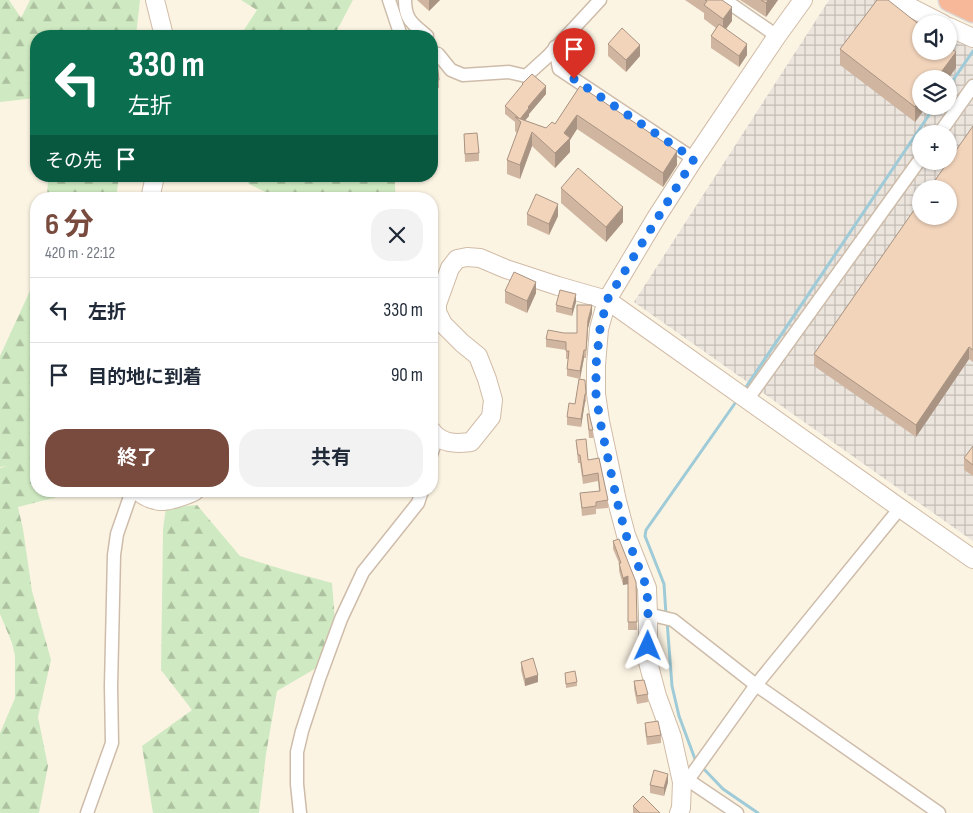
<!DOCTYPE html>
<html lang="ja">
<meta charset="utf-8">
<style>
body{margin:0;font-family:"Sofia Sans Condensed","Noto Sans JP",sans-serif;background:#f2f2f3;color:#1f2937;height:100vh;display:flex;flex-direction:column;font-size:19px;white-space:nowrap}
*{box-sizing:border-box;margin:0}
p{font-size:16px;color:#747a83}
.icon{flex:none;width:28px;height:28px;fill:none;stroke:currentColor;stroke-width:2;stroke-linecap:round;stroke-linejoin:round}
.map{position:relative;flex:1;overflow:hidden}
.drawer{position:absolute;left:30px;top:192px;width:408px;height:305px;display:flex;flex-direction:column;background:#fff;border-radius:20px;box-shadow:0 1px 4px #0004}
.drawer>*{flex:none}
.guide{position:absolute;left:30px;top:30px;width:408px;height:152px;border-radius:20px;box-shadow:0 1px 4px #0004;background:#0b6e4f;color:#fff;overflow:hidden}
.tools{position:absolute;left:912px;top:15px;display:grid;gap:10px}
.tools a{display:grid;place-items:center;width:45px;height:45px;border-radius:50%;background:#fff;box-shadow:0 1px 4px #0004;font-size:25px}
.pin{position:absolute;display:grid;place-items:center;width:42px;height:42px;color:#fff;margin:-51px -21px;border-radius:50% 50% 50% 0;rotate:-45deg;box-shadow:0 0 5px #0007}
.pin .icon{rotate:45deg}
.me{position:absolute;width:55px;margin:-28px;rotate:1deg;stroke-linejoin:round;filter:drop-shadow(0 0 4px #0008)}
.turn{display:flex;align-items:center;gap:18px;height:105px;padding:0 15px;font-size:22px}
.turn .icon{width:65px;height:65px;stroke-width:2.5}
.turn b{display:block;font-size:35px;line-height:42px}
.then{display:flex;align-items:center;height:48px;padding:0 15px;background:#0003;gap:10px;font-size:19px}
.round{display:grid;place-items:center;flex:none;width:52px;height:52px;border-radius:20px;background:#f2f2f3}
.summary{display:flex;align-items:center;justify-content:space-between;height:85px;padding:0 15px}
h1{font-size:30px;font-weight:700;line-height:38px;color:#794b3f}
.cta{display:flex;gap:10px;margin-top:auto;padding:10px 15px}
.cta a{flex:1;height:58px;border-radius:20px;background:#794b3f;color:#fff;font-size:20px;font-weight:700;line-height:58px;text-align:center}
.cta a+a{background:#f2f2f3;color:#1f2937}
ul{padding:0;list-style:none}
li{display:flex;align-items:center;gap:15px;height:65px;padding:0 15px;border-top:1px solid #e0e1e3}
li div{flex:1}
li b{display:block;font-size:19px}
li em{font-style:normal}
.map>svg:first-child{display:block}
.industrial{fill:url(#industrial-grid);fill-rule:evenodd}
.forest{fill:url(#forest-firs)}
.lines{fill:none;stroke-linecap:round;stroke-linejoin:round}
.stream{stroke:#9ecbd7;stroke-width:3}
.street-casing{stroke:#cebcaa;stroke-width:15}
.secondary-casing{stroke:#d1bca7;stroke-width:20}
.highway-casing{stroke:#dbd4d0;stroke-width:25}
.street{stroke:#fff;stroke-width:12}
.secondary{stroke:#fff;stroke-width:18}
.highway{stroke:#f7b89a;stroke-width:22}
.wall{fill:#d0b6a1}
.shaded-wall{fill:#a99483}
.building{fill:#f2d4bb;stroke:#a99483}
.route{stroke:#1a73e8;stroke-width:9;stroke-dasharray:0 16.2}
</style>
<div class="map">
<svg width="973" height="813" viewBox="0 0 973 813">
<defs>
<pattern id="industrial-grid" width="8" height="8" patternUnits="userSpaceOnUse" patternTransform="scale(1.25)"><rect width="8" height="8" fill="#ebe5de"/><path d="M0 4h8M4 0v8" fill="none" stroke="#c3bdb6"/></pattern>
<pattern id="forest-firs" width="22" height="20" patternUnits="userSpaceOnUse" patternTransform="scale(1.25)"><rect width="22" height="20" fill="#cfeac2"/><path d="M5 1l3.5 6h-7zM16 11l3.5 6h-7z" fill="#adc1a0"/></pattern>
</defs>
<rect width="100%" height="100%" fill="#fcf4e3"/>
<path class="industrial" d="M829,0H879L934,24H921V51H949V30L973,40V541L634,302ZM921,79H949V106H921ZM921,134H949V161H921ZM921,189H949V216H921Z"/>
<g class="forest">
<polygon points="0,0 9,0 21,18 30,0 140,0 136,36 36,36 36,98 0,102"/>
<polygon points="241,0 353,0 334,36 240,36 257,10"/>
<polygon points="48,176 119,176 116,199 47,199"/>
<polygon points="244,176 395,176 395,186 396,199 279,199 249,184"/>
<polygon points="36,272 36,491 57,491 57,497 18,507 23,529 32,591 51,660 38,717 48,766 39,813 0,813 0,733 15,698 15,656 12,643 0,614 0,468 7,466 0,467 0,356 34,282"/>
<polygon points="197,505 240,556 288,571 332,583 335,621 325,663 277,691 266,754 259,813 153,813 142,746 192,710 161,670 163,529 166,508"/>
</g>
<g class="lines">
<g class="stream">
<polyline points="949,86 973,51"/>
<polyline points="744,390 935,106"/>
<polyline points="666,615 664,584 645,536 646,530 738,399"/>
<polyline points="667,621 672,686 679,716 695,759 698,762"/>
<polyline points="702,767 723,789 758,813"/>
</g>
<defs>
<g id="street">
<polyline points="389,0 401,36"/>
<path d="M405,0C405,20 413,24 427,36"/>
<polyline points="725,0 777,36"/>
<polyline points="555,47 559,69 694,159"/>
<polyline points="431,58 438,54 451,70 463,75 509,72 526,76 547,57 600,0"/>
<polyline points="939,134 973,86"/>
<polyline points="747,400 921,158"/>
<polyline points="431,455 437,437"/>
<polyline points="648,614 673,620 756,685 939,813"/>
<polyline points="688,780 737,813"/>
<polyline points="682,782 688,780 756,685 900,508"/>
<polyline points="87,813 112,743 111,686 114,555 117,534 132,491"/>
<polyline points="300,813 297,784 297,752 302,731 319,679 341,619 363,572 418,503 422,491"/>
</g>
<g id="secondary">
<polyline points="155,0 164,36"/>
<polyline points="896,0 943,24"/>
<polyline points="949,27 973,38"/>
<polyline points="150,199 155,176"/>
<path d="M431,430C441,444 455,444 471,442L491,417L493,400L487,379L478,356L462,343L443,324L437,312V304L450,268L457,259L467,257L480,258L506,269L558,286L607,300L900,508L973,559"/>
<path d="M138,491C144,497 152,500 160,501C167,502 188,495 195,491"/>
<polyline points="679,813 681,808 682,782 672,737 657,696 648,662 648,614 647,588 626,535 617,501 600,421 596,394 596,365 599,329 607,300 656,218 694,159 777,36 803,0"/>
</g>
<polyline id="highway" points="950,0 973,11"/>
</defs>
<use href="#street" class="street-casing"/>
<use href="#secondary" class="secondary-casing"/>
<use href="#highway" class="highway-casing"/>
<use href="#street" class="street"/>
<use href="#secondary" class="secondary"/>
<use href="#highway" class="highway"/>
</g>
<g class="wall">
<polygon points="417,0 440,0 429,11"/>
<polygon points="685,0 722,0 732,21 726,28 747,55 739,67 711,48 711,36 716,28 704,19 704,13"/>
<polygon points="740,0 778,0 766,17"/>
<polygon points="608,44 640,56 626,72 608,56"/>
<polygon points="840,49 956,68 921,106 927,106 915,122 840,65"/>
<polygon points="431,61 439,80 439,88 431,89"/>
<polygon points="522,84 546,94 529,114 529,116 525,120 546,128 555,124 580,86 677,165 663,187 577,129 570,140 570,152 555,168 532,146 520,179 507,174 507,160 517,133 515,131 515,122 505,114 505,106 522,86"/>
<polygon points="973,126 973,362 969,359 916,437 814,366 814,354"/>
<polygon points="464,134 479,153 479,161 465,162"/>
<polygon points="561,188 623,222 606,242 561,203"/>
<polygon points="527,214 558,216 549,235 527,225"/>
<polygon points="505,291 536,293 527,313 505,303"/>
<polygon points="576,302 572,316 556,312 556,305"/>
<polygon points="592,313 588,328 586,358 584,358 580,379 567,376 567,369 568,359 566,359 566,350 546,347 546,339 564,333 577,333"/>
<polygon points="579,379 586,394 586,402 585,402 581,427 567,425 567,417 575,404"/>
<polygon points="587,414 593,430 593,438 589,438"/>
<polygon points="576,440 588,460 599,458 608,500 608,508 596,509 596,514 582,516 580,493 599,491 598,481 583,484 580,463 578,463"/>
<polygon points="973,446 973,476 964,470 964,458"/>
<polygon points="613,541 636,582 637,630 628,630 628,584 623,585 619,571 619,563 613,549"/>
<polygon points="521,662 538,682 525,686 521,670"/>
<polygon points="565,673 577,682 577,686 566,688"/>
<polygon points="634,681 648,694 648,702 637,704 634,689"/>
<polygon points="645,723 661,735 661,743 647,745 645,730"/>
<polygon points="668,782 664,796 650,793 650,785"/>
<polygon points="633,806 660,813 633,813"/>
</g>
<g class="shaded-wall">
<polygon points="429,0 440,0 429,11"/>
<polygon points="768,0 778,0 766,17 766,3"/>
<polygon points="732,7 732,21 723,33 723,19"/>
<polygon points="747,44 747,55 739,67 739,56"/>
<polygon points="640,45 640,56 626,72 626,60"/>
<polygon points="956,52 956,68 948,79 936,79"/>
<polygon points="546,86 546,94 529,114 529,116 521,125 520,119 528,107"/>
<polygon points="921,98 921,106 927,106 915,122 915,107"/>
<polygon points="577,115 577,129 570,140 570,152 555,168 555,153 564,133"/>
<polygon points="532,132 532,146 520,179 520,165"/>
<polygon points="677,151 677,165 663,187 663,173"/>
<polygon points="558,204 558,216 549,235 549,224"/>
<polygon points="623,207 623,222 606,242 606,227"/>
<polygon points="536,282 536,293 527,313 527,301"/>
<polygon points="576,294 576,302 572,316 572,309"/>
<polygon points="592,305 592,313 588,328 586,358 588,320"/>
<polygon points="969,347 969,359 916,437 916,425"/>
<polygon points="584,350 584,358 580,379 580,371"/>
<polygon points="585,394 585,402 581,427 581,419"/>
<polygon points="628,576 628,584 623,585 623,578"/>
<polygon points="538,675 538,682 525,686 525,679"/>
<polygon points="668,774 668,782 664,796 664,788"/>
</g>
<g class="building">
<polygon points="705,0 722,0 732,7 723,19 704,5 707,1"/>
<polygon points="761,0 768,0 766,3"/>
<polygon points="877,0 888,0 921,26 921,51 949,51 949,47 956,52 936,79 921,79 921,98 915,107 840,49"/>
<polygon points="719,24 747,44 739,56 711,36"/>
<polygon points="622,28 640,45 626,60 608,44"/>
<polygon points="431,61 437,61 439,80 431,81"/>
<polygon points="532,74 546,86 528,107 529,108 520,119 505,106 523,84 522,84"/>
<polygon points="580,86 677,151 663,173 577,115 564,133 570,138 555,153 532,132 520,165 507,160 521,122 515,117 546,128 552,122 555,124"/>
<polygon points="973,126 973,350 969,347 916,425 814,354 921,200 921,216 949,216 949,189 929,189"/>
<polygon points="477,133 479,153 465,154 464,134"/>
<polygon points="578,168 623,207 606,227 561,188"/>
<polygon points="536,194 558,204 549,224 527,214"/>
<polygon points="514,272 536,282 527,301 505,291"/>
<polygon points="560,290 576,294 572,309 556,305"/>
<polygon points="577,305 592,305 588,320 586,350 584,350 580,371 567,369 569,351 566,351 566,342 546,339 548,330 564,333 577,333"/>
<polygon points="579,379 585,380 586,394 585,394 581,419 567,417 569,403 575,404"/>
<polygon points="587,414 589,414 593,430 589,430"/>
<polygon points="586,439 588,460 599,458 608,500 596,502 596,506 582,508 580,493 600,491 598,473 583,476 580,455 578,455 576,440"/>
<polygon points="973,446 973,465 964,458"/>
<polygon points="619,539 636,582 637,622 628,622 628,576 623,578 619,563 621,563 613,541"/>
<polygon points="533,658 538,675 525,679 521,662"/>
<polygon points="575,671 577,682 566,684 565,673"/>
<polygon points="644,680 648,694 637,696 634,681"/>
<polygon points="658,721 661,735 647,737 645,723"/>
<polygon points="654,770 668,774 664,788 650,785"/>
<polygon points="643,796 660,813 640,813 633,806"/>
</g>
<g class="lines">
<polyline class="route" points="574,79 694,159 607,300 600,329 596,365 596,394 600,421 617,501 626,535 647,588 648,614 648,646"/>
</g>
</svg>
<div class="tools">
<a><svg class="icon" aria-label="sound" viewBox="0 0 24 24"><path d="M4 9h4l5-4v14l-5-4H4zM17 9q2 3 0 6"/></svg></a>
<a><svg class="icon" aria-label="layers" viewBox="0 0 24 24"><path d="M12 4l9 5-9 5-9-5zM3 14l9 5 9-5"/></svg></a>
<a>+</a>
<a>−</a>
</div>
<div class="pin" style="left:574px;top:79px;background:#d93025"><svg class="icon" aria-label="arrive" viewBox="0 0 24 24"><path d="M6 21V4h12l-3 4 3 4H6"/></svg></div>
<svg class="me" style="left:648px;top:646px" viewBox="-20 -20 40 40"><path d="M0-17L14 15 0 8-14 15z" fill="#1a73e8" stroke="#fff" stroke-width="4"/></svg>
<div class="guide">
<div class="turn"><svg class="icon" aria-label="left" viewBox="0 0 24 24"><path d="M17 20v-9H6M10 6l-5 5 5 5"/></svg><div><b>330 m</b>左折</div></div>
<div class="then">その先<svg class="icon" aria-label="arrive" viewBox="0 0 24 24"><path d="M6 21V4h12l-3 4 3 4H6"/></svg></div>
</div>
<section class="drawer">
<div class="summary"><div><h1>6 分</h1><p>420 m · 22:12</p></div><a class="round"><svg class="icon" aria-label="close" viewBox="0 0 24 24"><path d="M6 6l12 12M18 6L6 18"/></svg></a></div>
<ul>
<li><svg class="icon" aria-label="left" viewBox="0 0 24 24"><path d="M17 20v-9H6M10 6l-5 5 5 5"/></svg><div><b>左折</b></div><em>330 m</em></li>
<li><svg class="icon" aria-label="arrive" viewBox="0 0 24 24"><path d="M6 21V4h12l-3 4 3 4H6"/></svg><div><b>目的地に到着</b></div><em>90 m</em></li>
</ul>
<div class="cta"><a>終了</a><a>共有</a></div>
</section>
</div>
